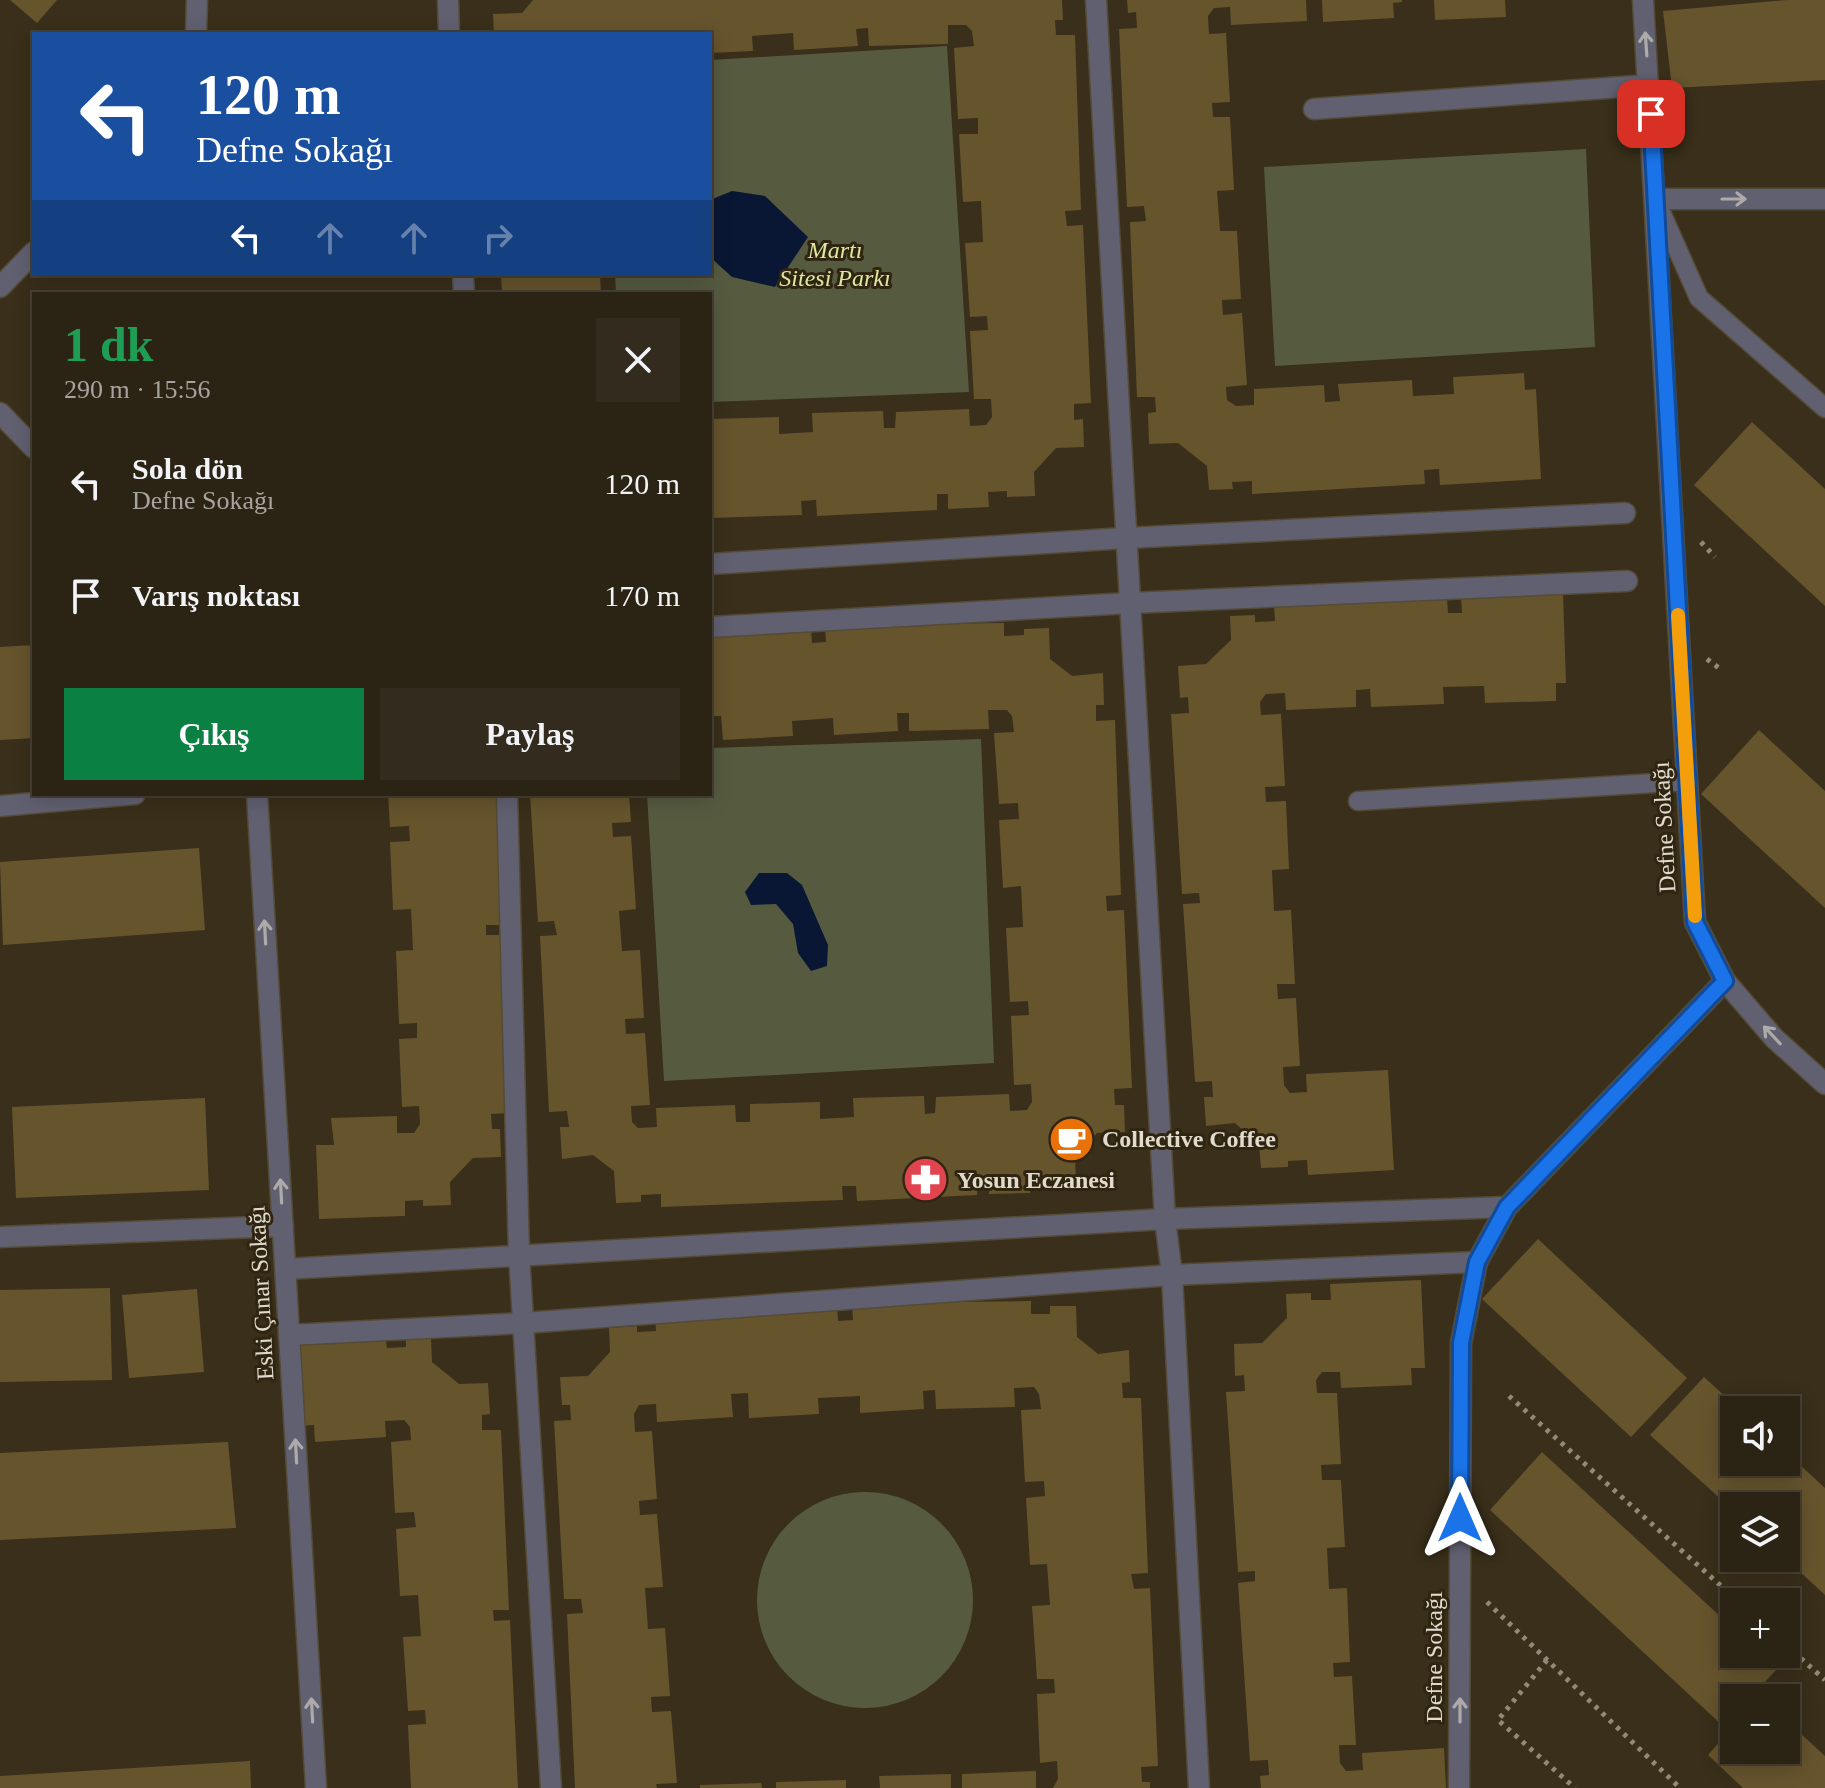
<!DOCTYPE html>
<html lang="tr">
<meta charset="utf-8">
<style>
body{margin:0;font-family:Georgia,serif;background:#332b1d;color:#f1f3f6;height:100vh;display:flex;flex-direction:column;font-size:30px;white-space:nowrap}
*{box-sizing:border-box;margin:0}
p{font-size:26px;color:#a6a4a0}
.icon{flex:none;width:44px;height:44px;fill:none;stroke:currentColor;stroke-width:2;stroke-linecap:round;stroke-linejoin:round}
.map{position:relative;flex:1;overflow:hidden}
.panel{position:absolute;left:32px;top:292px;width:680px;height:504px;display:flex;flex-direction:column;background:#2b2314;border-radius:0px;box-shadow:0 4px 20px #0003,0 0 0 2px #474034}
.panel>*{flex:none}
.hud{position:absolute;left:32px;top:32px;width:680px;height:244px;border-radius:0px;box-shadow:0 4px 20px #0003,0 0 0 2px #474034;background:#1a4fa0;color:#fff;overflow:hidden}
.controls{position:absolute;left:1720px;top:1396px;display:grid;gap:16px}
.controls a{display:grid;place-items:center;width:80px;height:80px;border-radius:0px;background:#2b2314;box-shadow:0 4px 20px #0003,0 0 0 2px #474034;font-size:40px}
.pin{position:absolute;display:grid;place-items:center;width:68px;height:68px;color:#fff;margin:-34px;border-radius:16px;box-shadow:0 4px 12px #0006}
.me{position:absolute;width:88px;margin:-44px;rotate:0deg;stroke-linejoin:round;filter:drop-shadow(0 0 6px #0008)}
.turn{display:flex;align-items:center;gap:28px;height:168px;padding:0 32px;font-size:36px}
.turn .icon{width:104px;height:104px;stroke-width:2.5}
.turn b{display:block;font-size:56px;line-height:68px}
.lanes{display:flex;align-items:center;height:76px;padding:0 32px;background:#0003;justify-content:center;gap:40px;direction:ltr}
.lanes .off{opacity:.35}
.round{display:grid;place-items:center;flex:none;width:84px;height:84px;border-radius:0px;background:#332b1d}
.overview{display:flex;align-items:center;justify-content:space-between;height:136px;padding:0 32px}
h1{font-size:48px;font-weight:700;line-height:60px;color:#1e9e55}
.button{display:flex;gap:16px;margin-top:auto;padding:16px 32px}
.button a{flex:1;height:92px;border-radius:0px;background:#0b8043;color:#fff;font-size:32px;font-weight:700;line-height:92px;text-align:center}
.button a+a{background:#332b1d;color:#f1f3f6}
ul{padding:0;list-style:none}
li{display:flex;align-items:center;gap:24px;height:112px;padding:0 32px}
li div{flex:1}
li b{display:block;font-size:30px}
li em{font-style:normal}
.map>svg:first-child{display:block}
.green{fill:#565b40}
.water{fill:#0a1734}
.building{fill:#66542d}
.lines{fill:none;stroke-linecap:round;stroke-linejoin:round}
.service-casing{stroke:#544b37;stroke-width:21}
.pedestrian-casing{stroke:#544b37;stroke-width:23}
.minor-casing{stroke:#544b37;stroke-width:23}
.path{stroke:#928a79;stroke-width:5;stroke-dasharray:4 6;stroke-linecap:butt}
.service{stroke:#616071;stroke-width:18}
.pedestrian{stroke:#616071;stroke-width:20}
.minor{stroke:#616071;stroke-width:20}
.oneway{stroke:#aeaaa9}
.route-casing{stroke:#114b97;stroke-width:20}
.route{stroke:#1a73e8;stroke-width:14}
.slow{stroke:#f59e0b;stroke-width:14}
.labels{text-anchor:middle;stroke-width:6;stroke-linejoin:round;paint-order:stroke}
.park-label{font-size:24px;font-style:italic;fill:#dde8a2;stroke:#2f2510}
.street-label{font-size:24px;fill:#e1dbce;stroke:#2f2510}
.poi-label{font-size:24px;font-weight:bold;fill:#e1dbce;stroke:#2f2510;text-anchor:start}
</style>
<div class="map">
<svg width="1825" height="1788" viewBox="0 0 1825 1788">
<rect width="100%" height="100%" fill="#392f1a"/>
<g class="green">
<polygon points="947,46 969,392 710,402 710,294 616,294 615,274 710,274 710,60"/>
<polygon points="1586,149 1595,347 1275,366 1264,167"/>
<polygon points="981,739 994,1063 664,1081 647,794 710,794 710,748"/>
<circle cx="865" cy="1600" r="108"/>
</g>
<g class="water">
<polygon points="732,191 765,196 808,237 775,287 732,277 710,257 710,200"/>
<polygon points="759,873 787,873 802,885 828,945 827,966 811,971 798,953 793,924 776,904 751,905 745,892"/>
</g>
<g class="building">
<polygon points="10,0 57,0 37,23"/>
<polygon points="533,0 1062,0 1063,20 1055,20 1056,35 1075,35 1081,210 1065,211 1067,226 1083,225 1091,403 1074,404 1074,420 1083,419 1084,447 1056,448 1034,472 1035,496 1007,497 1007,491 988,492 989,507 948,509 948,494 937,494 937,510 817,516 816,500 801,501 802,515 710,518 710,419 779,417 779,434 813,432 812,413 883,411 884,428 895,428 896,412 969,409 970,426 986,425 992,417 991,399 974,399 970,331 988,330 987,316 970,317 965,243 983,242 981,201 963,202 959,134 978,134 978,118 958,119 954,48 974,46 972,31 966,25 948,25 948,44 869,46 868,28 856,29 858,46 794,50 793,33 752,36 753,51 710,53 710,34 681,34 681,31 664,31 664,34 494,34 493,14 522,13"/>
<polygon points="1127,0 1306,0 1307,21 1231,25 1230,7 1214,8 1208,16 1209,34 1226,33 1230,102 1212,103 1213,117 1230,117 1234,190 1217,191 1220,231 1237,231 1241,299 1222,300 1223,315 1242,313 1247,385 1226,387 1227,400 1236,406 1254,405 1254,389 1324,385 1325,402 1340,401 1338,384 1412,380 1413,396 1454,394 1453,377 1524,373 1525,390 1536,389 1541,479 1440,485 1439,469 1424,470 1425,484 1252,494 1252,481 1232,482 1233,489 1209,490 1207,466 1178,443 1149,444 1148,413 1156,412 1155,397 1137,397 1130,222 1146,221 1144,206 1127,207 1119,29 1137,28 1136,12 1128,13"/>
<polygon points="1322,0 1402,0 1402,2 1393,3 1394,18 1323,22"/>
<polygon points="1434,0 1505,0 1506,17 1435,20"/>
<polygon points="1787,0 1825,0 1825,80 1672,88 1663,11"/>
<polygon points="501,274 600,274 601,294 502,294"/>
<polygon points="1752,422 1825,489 1825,606 1694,485"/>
<polygon points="1563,593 1566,683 1556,683 1556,701 1485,703 1484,686 1443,687 1444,704 1371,707 1370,689 1356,690 1356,707 1286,710 1285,693 1266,694 1260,702 1261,715 1281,714 1285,786 1265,787 1266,802 1286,801 1289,869 1272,870 1274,911 1291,910 1295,984 1277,984 1278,999 1296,998 1300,1066 1283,1067 1284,1085 1290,1093 1307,1092 1306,1074 1388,1070 1394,1170 1308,1175 1307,1160 1288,1161 1288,1167 1261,1168 1259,1145 1235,1123 1206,1126 1204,1097 1213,1097 1212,1081 1195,1082 1183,904 1200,903 1199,893 1182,894 1171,714 1189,713 1188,697 1180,698 1178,666 1206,664 1231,640 1230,616 1255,615 1255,622 1275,621 1274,605 1447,598 1448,613 1462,613 1461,597"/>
<polygon points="1004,623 1004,636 1024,635 1024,629 1049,628 1050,659 1072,676 1103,673 1104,705 1096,705 1096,721 1115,720 1121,895 1106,896 1107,911 1124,910 1132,1088 1114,1089 1115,1105 1124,1105 1125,1132 1097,1133 1075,1157 1076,1181 1048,1182 1047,1176 1029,1177 1030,1193 989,1194 989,1180 978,1179 977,1195 857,1201 856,1186 842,1186 843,1200 661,1207 661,1194 641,1195 641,1202 616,1203 614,1171 593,1155 562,1159 560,1127 569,1127 567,1111 549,1112 540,936 557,935 554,921 538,922 530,794 629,794 631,822 612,823 613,837 631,836 636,909 619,911 622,951 640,950 644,1018 625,1019 626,1034 645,1033 650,1105 631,1106 632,1122 638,1128 657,1127 656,1108 735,1105 736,1122 750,1122 750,1104 820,1102 820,1119 854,1117 853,1098 924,1096 925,1114 935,1113 936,1097 1009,1094 1010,1111 1027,1110 1032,1102 1031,1084 1014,1085 1011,1016 1029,1015 1028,1001 1010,1002 1006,928 1023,927 1021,886 1003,888 999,820 1019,819 1018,803 999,804 994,733 1014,732 1012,716 1007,710 988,710 989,729 909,731 909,713 897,713 898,731 834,735 833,718 792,721 793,736 723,740 721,716 710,716 710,633 811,628 812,643 826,642 825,625"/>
<polygon points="34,645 34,738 0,740 0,647"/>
<polygon points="1759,730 1825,791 1825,908 1701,794"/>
<polygon points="388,794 498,794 502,925 486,925 486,935 503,935 509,1113 491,1114 492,1129 500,1129 501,1157 473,1158 450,1182 451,1205 423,1206 423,1200 405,1201 405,1216 319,1219 316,1145 334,1145 331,1118 397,1116 397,1133 414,1133 420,1124 419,1106 402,1107 399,1039 417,1038 417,1023 399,1024 396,951 413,950 411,909 393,910 390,842 410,841 409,826 390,827"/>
<polygon points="199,848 205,930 3,945 0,862"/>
<polygon points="205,1098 209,1190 16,1198 12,1107"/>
<polygon points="1538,1239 1687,1378 1631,1437 1482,1299"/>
<polygon points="1421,1280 1425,1368 1411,1368 1412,1385 1341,1388 1340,1372 1322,1372 1316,1380 1317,1393 1337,1393 1341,1464 1321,1465 1322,1480 1341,1480 1345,1547 1327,1548 1329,1589 1347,1588 1350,1662 1333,1663 1334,1677 1352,1676 1356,1745 1339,1745 1340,1763 1346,1771 1363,1770 1362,1753 1444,1748 1446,1788 1261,1788 1260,1776 1269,1775 1268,1760 1250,1761 1238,1583 1255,1581 1255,1571 1238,1572 1226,1392 1245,1391 1244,1375 1235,1376 1234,1344 1262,1343 1287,1318 1286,1294 1311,1293 1311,1300 1331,1300 1330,1284"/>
<polygon points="110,1288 112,1380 0,1382 0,1290"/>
<polygon points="197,1289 204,1372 129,1378 122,1295"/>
<polygon points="1031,1301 1031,1314 1050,1314 1050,1306 1076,1306 1077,1337 1098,1354 1129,1350 1130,1382 1122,1383 1123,1398 1141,1398 1148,1573 1131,1574 1134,1589 1150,1588 1158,1766 1141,1767 1142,1782 1150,1782 1150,1788 1053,1788 1058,1779 1057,1761 1040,1763 1037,1694 1055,1693 1054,1679 1037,1679 1032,1606 1050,1605 1047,1564 1030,1565 1026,1498 1045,1496 1044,1481 1025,1482 1021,1410 1041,1409 1039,1394 1034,1387 1014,1388 1015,1407 936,1409 935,1390 923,1391 924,1409 860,1413 860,1396 818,1398 819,1414 749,1418 748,1393 731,1394 733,1417 657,1422 656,1404 639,1405 634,1414 635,1432 652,1431 657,1499 639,1501 640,1515 657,1514 663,1587 645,1588 648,1629 665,1628 670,1696 651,1697 652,1712 671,1711 677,1783 656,1784 657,1788 575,1788 567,1614 583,1613 581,1599 564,1599 554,1421 571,1420 570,1405 562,1405 560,1377 588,1376 610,1352 609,1328 637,1326 637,1332 656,1331 655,1316 837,1305 838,1321 853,1320 852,1303"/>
<polygon points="385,1333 387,1348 406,1347 406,1340 431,1338 432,1362 459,1384 488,1383 490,1414 482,1415 482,1430 501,1430 509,1610 493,1610 494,1621 510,1620 518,1788 411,1788 408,1725 426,1724 425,1710 408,1711 403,1637 421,1636 418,1595 400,1596 396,1529 416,1527 414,1512 395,1513 391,1442 411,1440 410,1427 404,1420 385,1421 386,1437 315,1442 314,1425 301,1426 294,1339"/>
<polygon points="1704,1377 1740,1410 1734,1410 1734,1462 1786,1462 1786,1452 1825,1488 1825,1595 1786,1559 1786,1506 1734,1506 1734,1511 1650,1435"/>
<polygon points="228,1442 236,1528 0,1540 0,1453"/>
<polygon points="1542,1452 1734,1629 1734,1654 1760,1654 1777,1669 1750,1698 1734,1698 1734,1716 1724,1727 1490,1510"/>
<polygon points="1786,1720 1825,1756 1825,1788 1743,1788 1708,1755 1734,1726 1734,1750 1786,1750"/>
<polygon points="250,1761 251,1788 0,1788 0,1776"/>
<polygon points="1036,1771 1036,1788 962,1788 962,1774"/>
<polygon points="951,1774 951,1788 880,1788 879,1776"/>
<polygon points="846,1780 846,1788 776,1788 776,1782"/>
<polygon points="761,1783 762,1788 700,1788 700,1785"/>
</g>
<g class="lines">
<defs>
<g id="service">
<polyline points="1656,201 1699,298 1825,408"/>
<polyline points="1358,801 1688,781"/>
</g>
<g id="pedestrian">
<polyline points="448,0 449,34"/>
<polyline points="1096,0 1165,1219 1172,1275 1199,1788"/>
<polyline points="463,274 464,294"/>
<polyline points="710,564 1126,538 1625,513"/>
<polyline points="710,627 1130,603 1627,581"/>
<polyline points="507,794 519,1254 551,1788"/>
<polyline points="286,1269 1165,1219 1507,1207"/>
<polyline points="289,1335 524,1323 1172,1275 1477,1262"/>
</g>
<g id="minor">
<polyline points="196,34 197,0"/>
<polyline points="1314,109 1649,85"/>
<polyline points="1656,199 1825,199"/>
<polyline points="0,287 34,252"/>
<polyline points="0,413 34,448"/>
<polyline points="257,794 316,1788"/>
<polyline points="0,806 135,794"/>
<polyline points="1725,981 1774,1038 1825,1084"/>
<polyline points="0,1237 283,1226"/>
<polyline points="1459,1788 1461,1343 1477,1262 1507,1207 1725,981 1695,922 1643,0"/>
</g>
</defs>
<use href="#service" class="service-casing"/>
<use href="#pedestrian" class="pedestrian-casing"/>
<use href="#minor" class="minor-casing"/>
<g class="path">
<polyline points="1701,542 1715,557"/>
<polyline points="1707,659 1719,668"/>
<polyline points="1509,1396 1739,1602"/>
<polyline points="1487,1602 1680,1788"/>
<polyline points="1786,1645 1825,1680"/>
<polyline points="1547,1660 1498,1720 1575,1788"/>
</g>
<use href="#service" class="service"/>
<use href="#pedestrian" class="pedestrian"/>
<use href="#minor" class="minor"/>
</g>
<defs><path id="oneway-shaft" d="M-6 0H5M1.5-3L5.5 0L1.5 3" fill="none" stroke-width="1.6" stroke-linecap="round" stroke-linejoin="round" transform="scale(2)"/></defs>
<g class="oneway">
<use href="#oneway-shaft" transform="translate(1646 44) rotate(-94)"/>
<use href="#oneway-shaft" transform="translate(1734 199)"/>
<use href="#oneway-shaft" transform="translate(265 932) rotate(-93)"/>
<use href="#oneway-shaft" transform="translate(1772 1035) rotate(-133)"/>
<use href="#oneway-shaft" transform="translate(281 1191) rotate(-93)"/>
<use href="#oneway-shaft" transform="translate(296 1451) rotate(-93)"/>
<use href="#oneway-shaft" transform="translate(312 1710) rotate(-93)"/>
<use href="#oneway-shaft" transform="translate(1460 1710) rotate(-90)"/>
</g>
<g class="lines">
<defs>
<polyline id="route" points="1460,1518 1461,1343 1477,1262 1507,1207 1725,981 1695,922 1651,114"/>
</defs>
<use href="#route" class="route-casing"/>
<use href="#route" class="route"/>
<polyline class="slow" points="1678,615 1695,916"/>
</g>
<defs>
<symbol id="cafe-disc" viewBox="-11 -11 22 22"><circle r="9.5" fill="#e8710a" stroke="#2f2510"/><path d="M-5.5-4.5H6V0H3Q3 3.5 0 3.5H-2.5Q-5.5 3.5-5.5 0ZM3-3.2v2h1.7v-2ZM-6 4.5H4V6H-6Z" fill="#fff"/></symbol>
<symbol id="pharmacy-disc" viewBox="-11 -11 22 22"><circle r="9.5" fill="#e0444e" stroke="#2f2510"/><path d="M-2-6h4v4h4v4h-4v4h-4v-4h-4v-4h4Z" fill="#fff"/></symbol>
</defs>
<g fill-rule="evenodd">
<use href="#cafe-disc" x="1046" y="1114" width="51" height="51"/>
<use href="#pharmacy-disc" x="900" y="1154" width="51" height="51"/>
</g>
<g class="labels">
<g class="park-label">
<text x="835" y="258">Martı<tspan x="835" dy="28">Sitesi Parkı</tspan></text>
</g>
<g class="street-label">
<text transform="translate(1664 827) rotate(-93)" y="8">Defne Sokağı</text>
<text transform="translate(261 1293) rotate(-93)" y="8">Eski Çınar Sokağı</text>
<text transform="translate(1434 1657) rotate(-90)" y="8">Defne Sokağı</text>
</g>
<g class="poi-label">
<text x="1102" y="1147">Collective Coffee</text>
<text x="957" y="1188">Yosun Eczanesi</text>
</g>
</g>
</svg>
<div class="controls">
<a><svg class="icon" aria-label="sound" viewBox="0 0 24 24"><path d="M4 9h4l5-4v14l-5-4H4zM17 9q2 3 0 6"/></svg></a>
<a><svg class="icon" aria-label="layers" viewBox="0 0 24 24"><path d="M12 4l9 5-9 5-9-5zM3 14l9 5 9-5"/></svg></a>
<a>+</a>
<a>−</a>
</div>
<div class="pin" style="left:1651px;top:114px;background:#d93025"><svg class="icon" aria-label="arrive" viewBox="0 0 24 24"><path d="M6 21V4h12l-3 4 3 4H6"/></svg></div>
<svg class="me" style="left:1460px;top:1518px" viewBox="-20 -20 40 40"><path d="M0-17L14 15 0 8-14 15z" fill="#1a73e8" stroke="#fff" stroke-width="4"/></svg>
<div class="hud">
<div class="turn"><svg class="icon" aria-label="left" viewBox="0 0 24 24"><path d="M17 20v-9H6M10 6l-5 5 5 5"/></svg><div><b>120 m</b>Defne Sokağı</div></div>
<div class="lanes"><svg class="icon" aria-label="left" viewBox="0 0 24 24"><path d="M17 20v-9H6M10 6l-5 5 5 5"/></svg><svg class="icon off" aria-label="ahead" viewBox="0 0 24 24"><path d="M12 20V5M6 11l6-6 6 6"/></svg><svg class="icon off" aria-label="ahead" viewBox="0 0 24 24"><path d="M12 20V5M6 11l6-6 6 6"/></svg><svg class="icon off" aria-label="right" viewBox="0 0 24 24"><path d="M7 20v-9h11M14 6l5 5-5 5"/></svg></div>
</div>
<section class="panel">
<div class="overview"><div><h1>1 dk</h1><p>290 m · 15:56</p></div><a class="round"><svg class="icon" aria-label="close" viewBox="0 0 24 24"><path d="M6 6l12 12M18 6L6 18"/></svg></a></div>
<ul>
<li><svg class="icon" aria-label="left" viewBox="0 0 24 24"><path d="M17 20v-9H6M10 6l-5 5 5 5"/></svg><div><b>Sola dön</b><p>Defne Sokağı</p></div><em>120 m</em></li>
<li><svg class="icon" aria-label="arrive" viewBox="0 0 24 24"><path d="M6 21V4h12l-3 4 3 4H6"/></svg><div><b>Varış noktası</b></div><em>170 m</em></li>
</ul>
<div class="button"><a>Çıkış</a><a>Paylaş</a></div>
</section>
</div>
